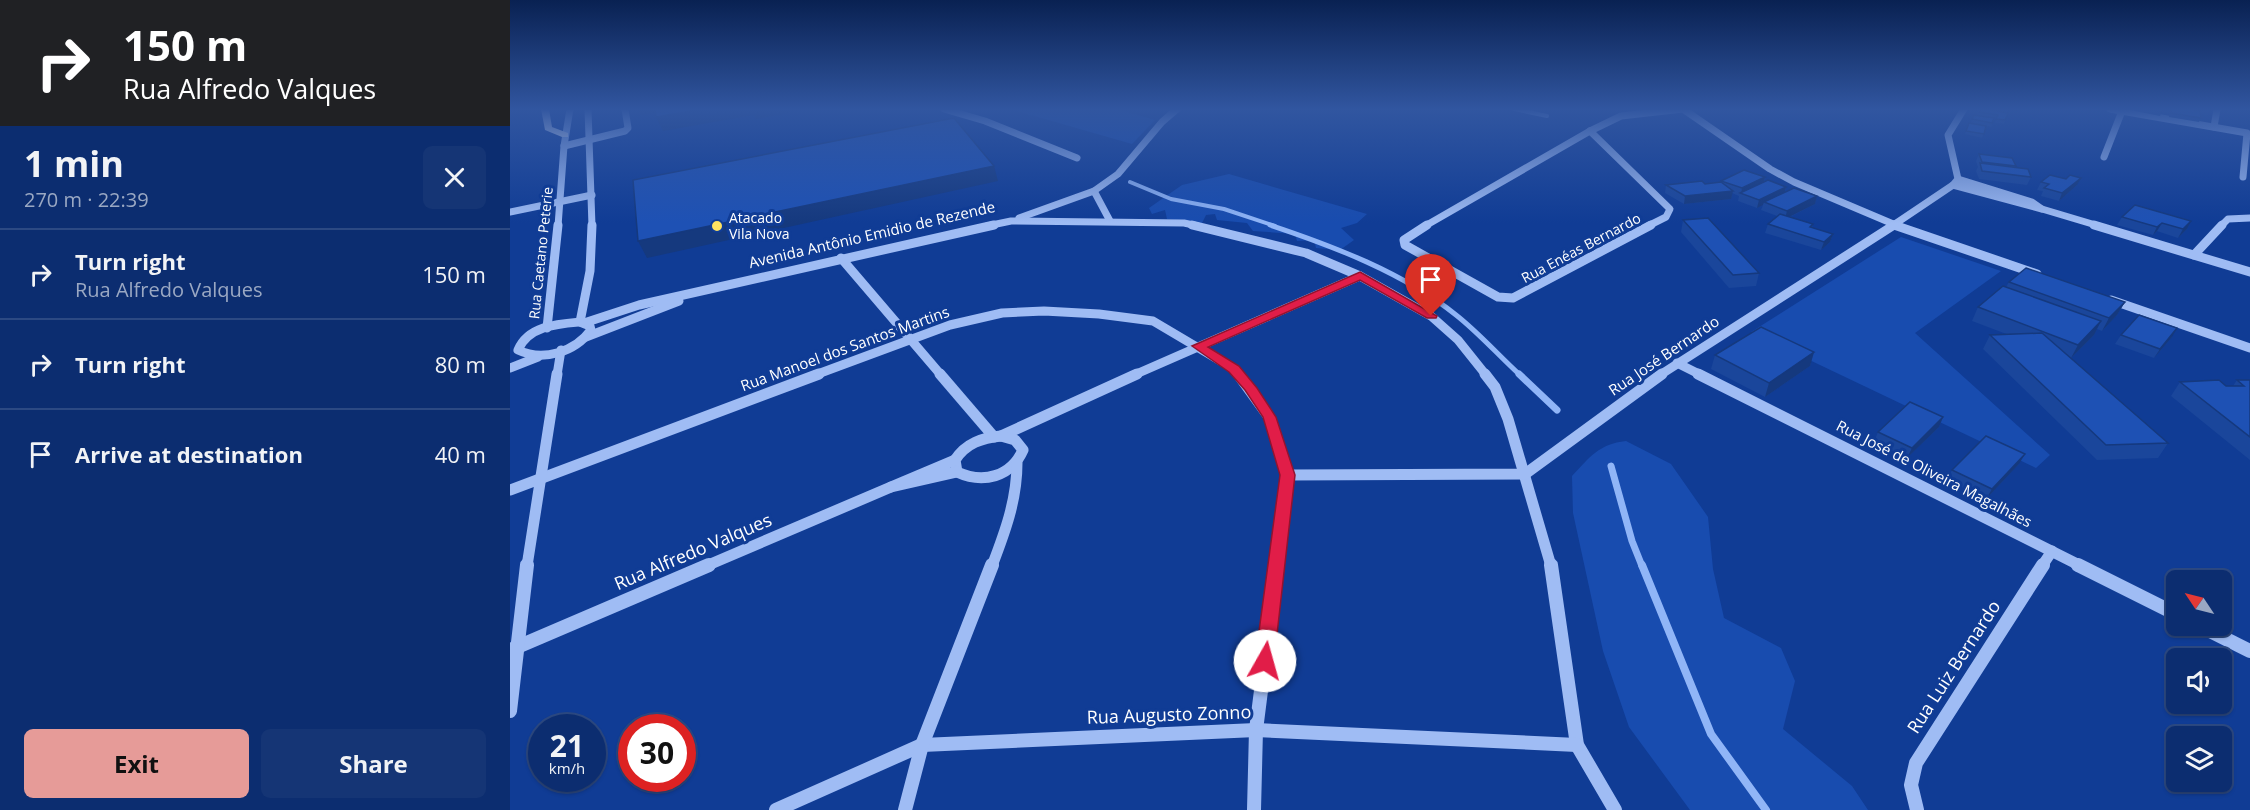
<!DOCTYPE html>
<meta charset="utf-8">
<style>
body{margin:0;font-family:"Open Sans",sans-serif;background:#153575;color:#f1f3f6;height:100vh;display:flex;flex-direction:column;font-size:22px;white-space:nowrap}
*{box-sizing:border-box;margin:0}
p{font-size:20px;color:#9aa8c3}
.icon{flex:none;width:33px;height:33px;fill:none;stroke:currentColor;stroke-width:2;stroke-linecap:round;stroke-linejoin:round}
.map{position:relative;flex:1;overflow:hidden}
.side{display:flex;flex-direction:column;background:#0c2d70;width:510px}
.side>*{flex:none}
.hud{background:#202124;color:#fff;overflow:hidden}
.needle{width:39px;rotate:305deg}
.buttons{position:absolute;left:1656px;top:570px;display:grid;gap:12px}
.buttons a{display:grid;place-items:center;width:66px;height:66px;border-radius:9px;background:#0c2d70;box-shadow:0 2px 4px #0004,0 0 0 2px #2c4983;font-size:30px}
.speed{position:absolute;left:18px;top:714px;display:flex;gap:12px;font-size:30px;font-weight:700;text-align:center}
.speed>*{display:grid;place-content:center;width:78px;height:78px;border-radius:50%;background:#0c2d70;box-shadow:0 2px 4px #0004,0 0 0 2px #2c4983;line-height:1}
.speed small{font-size:15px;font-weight:400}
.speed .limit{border:9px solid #d22;background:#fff;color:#111}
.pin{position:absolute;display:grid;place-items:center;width:51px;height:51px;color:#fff;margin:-62px -26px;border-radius:50% 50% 50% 0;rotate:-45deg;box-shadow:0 0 6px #0007}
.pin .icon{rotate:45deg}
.me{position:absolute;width:66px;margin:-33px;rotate:7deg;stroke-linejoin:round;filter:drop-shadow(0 0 4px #0008)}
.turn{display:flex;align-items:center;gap:21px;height:126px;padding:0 24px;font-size:27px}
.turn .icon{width:78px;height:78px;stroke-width:2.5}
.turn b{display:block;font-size:42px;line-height:51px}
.round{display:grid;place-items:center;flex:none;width:63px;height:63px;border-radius:9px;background:#153575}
.overview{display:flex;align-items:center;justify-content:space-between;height:102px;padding:0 24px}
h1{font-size:36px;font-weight:700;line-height:45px}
.cta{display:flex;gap:12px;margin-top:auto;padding:12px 24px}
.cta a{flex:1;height:69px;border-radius:9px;background:#e69b98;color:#111;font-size:24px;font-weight:700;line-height:69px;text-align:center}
.cta a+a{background:#153575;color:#f1f3f6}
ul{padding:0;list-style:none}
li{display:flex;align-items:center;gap:18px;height:90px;padding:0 24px;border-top:2px solid #2c4983}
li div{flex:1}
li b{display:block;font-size:22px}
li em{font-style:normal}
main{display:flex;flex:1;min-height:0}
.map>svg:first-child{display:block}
.green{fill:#184caf}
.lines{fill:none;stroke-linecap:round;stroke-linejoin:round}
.stream-far3{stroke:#90b5f7;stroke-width:4}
.stream-far2{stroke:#90b5f7;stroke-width:5}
.stream-far1{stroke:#90b5f7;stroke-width:7}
.stream{stroke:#90b5f7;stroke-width:8}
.minor-far3{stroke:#9fbcf4;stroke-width:7}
.minor-far2{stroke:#9fbcf4;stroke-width:9}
.minor-far1{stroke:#9fbcf4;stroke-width:11}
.minor{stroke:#9fbcf4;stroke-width:14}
.major{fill:#ebf1ff;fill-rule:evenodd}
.wall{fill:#1a469b}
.shaded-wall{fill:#15397e}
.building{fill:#1e51b4;stroke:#15397e;stroke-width:1.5}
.route{fill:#e11d48;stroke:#92132f;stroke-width:1.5}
.poi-dot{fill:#ffe261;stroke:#103c95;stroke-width:2}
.labels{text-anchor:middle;stroke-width:6;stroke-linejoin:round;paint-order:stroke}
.far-poi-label{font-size:14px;fill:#fff;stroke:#103c95;text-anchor:start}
.far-street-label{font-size:14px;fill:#fff;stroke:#103c95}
.street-label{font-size:15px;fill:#fff;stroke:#103c95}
.near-street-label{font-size:18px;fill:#fff;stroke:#103c95}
</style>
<main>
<section class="side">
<div class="hud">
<div class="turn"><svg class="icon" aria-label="right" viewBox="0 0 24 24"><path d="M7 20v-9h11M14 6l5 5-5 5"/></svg><div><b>150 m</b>Rua Alfredo Valques</div></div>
</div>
<div class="overview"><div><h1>1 min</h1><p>270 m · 22:39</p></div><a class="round"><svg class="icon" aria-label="close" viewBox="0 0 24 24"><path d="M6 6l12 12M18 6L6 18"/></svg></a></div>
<ul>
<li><svg class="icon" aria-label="right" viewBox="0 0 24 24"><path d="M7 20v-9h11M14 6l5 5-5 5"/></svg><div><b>Turn right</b><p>Rua Alfredo Valques</p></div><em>150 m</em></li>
<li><svg class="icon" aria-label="right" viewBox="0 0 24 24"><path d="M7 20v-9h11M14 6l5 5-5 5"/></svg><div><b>Turn right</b></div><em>80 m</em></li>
<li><svg class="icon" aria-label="arrive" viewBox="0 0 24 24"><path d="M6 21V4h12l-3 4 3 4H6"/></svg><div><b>Arrive at destination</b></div><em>40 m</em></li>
</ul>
<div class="cta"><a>Exit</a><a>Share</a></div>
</section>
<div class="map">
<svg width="1740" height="810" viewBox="0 0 1740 810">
<rect width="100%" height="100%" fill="#103c95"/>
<g class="green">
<polygon points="500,109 607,109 645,120 622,144"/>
<polygon points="719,174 857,214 847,223 831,228 844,240 830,250 806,248 804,240 787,241 785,234 743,231 737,223 707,220 705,214 696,215 692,223 657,219 655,210 642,214 639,208 672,185"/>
<polygon points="1391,237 1491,271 1405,333 1540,455 1526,468 1241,332"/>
<path d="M1116,441L1161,464L1198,517L1203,569L1214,618L1271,648L1285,681L1273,729L1342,786L1358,810H1180L1119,727L1093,651L1063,513L1062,476C1080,457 1089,444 1116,441Z"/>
</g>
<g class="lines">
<g class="stream-far3">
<polyline points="1004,109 1037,116"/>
<polyline points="620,182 661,199 714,209 765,226"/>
</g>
<path class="stream-far2" d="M760,225C823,246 894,273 946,315C969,333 989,356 1010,375"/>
<g class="stream-far1">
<polyline points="1009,374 1047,410"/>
<polyline points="1101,466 1122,541 1132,566"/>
</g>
<polyline class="stream" points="1132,565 1201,734 1256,810"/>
<g class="minor-far3">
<polyline points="78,109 82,226"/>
<polyline points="434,109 475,121 567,158"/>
<polyline points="1600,109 1737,133 1733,177"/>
<polyline points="1704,127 1707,109"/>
<polyline points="1080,131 1160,209 1156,217 1138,226"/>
<polyline points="1080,131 1111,116 1173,109 1260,169 1284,182 1388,226"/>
<polyline points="54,146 115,131 118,128 115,109"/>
<polyline points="1594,157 1612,111"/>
<polyline points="1443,185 1532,209 1522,202 1448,179"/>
<polyline points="584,191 608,174 652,122 667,109"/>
<polyline points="1532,209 1589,226"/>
<polyline points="0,212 82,195"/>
<polyline points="509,218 584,191 600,221"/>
<polyline points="48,226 54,146 60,109"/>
<polyline points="477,226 501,221 674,223 688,226"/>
<polyline points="915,226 1080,131"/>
<polyline points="1382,226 1443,185 1448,179 1438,135 1454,109"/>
<polyline points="1711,226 1718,219 1740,218"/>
</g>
<g class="minor-far2">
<polyline points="682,225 796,253 850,276 921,316 948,340 976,375"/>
<polyline points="917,225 894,240 895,245 988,297 1003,298 1141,225"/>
<polyline points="1384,225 1527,274"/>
<polyline points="1584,225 1740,272"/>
<polyline points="1684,255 1712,225"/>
<polyline points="331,258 431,375"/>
<polyline points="1601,300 1740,348"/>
<polyline points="70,322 80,271 82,225"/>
<path d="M70,322L80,326L81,330C65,352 33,362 8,350C18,326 47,324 70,322Z"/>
<polyline points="74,323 129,305 484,225"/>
<polyline points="37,328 48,225"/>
<polyline points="76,337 169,301"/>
<polyline points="1167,363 1191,375"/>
<polyline points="0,368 28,357"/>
<polyline points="47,375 51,350"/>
<polyline points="305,375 440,325 492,313 534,311 589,314 643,321 724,369 729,375"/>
<polyline points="624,375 850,276"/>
<polyline points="1150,375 1384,225"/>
</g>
<g class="minor-far1">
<polyline points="430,374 484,437"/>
<polyline points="728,374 759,417 778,475 767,566"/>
<polyline points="975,374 985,387 998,419 1041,566"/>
<polyline points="1188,374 1571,566"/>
<polyline points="491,436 627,374"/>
<path d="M491,436L505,440L513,450C501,477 473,484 447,472L445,460C456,443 472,438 491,436Z"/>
<polyline points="445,460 381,487 447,472"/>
<polyline points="778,475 1015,474 1152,374"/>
<polyline points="0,490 309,374"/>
<polyline points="17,566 47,374"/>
<polyline points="196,566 381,487"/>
<path d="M482,566C495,532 507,500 507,463"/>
<polyline points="1532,566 1542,551"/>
</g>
<g class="minor">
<polyline points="1041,565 1067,745 1105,810"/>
<polyline points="1568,565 1666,614"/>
<polyline points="1690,626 1740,651"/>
<polyline points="0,650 199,565"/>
<polyline points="0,711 17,565"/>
<polyline points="266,810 412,745 746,730 1067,745"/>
<polyline points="395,810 412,745 482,565"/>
<polyline points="744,810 746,730 767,565"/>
<polyline points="1407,810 1401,785 1406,763 1533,565"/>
</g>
<polygon class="major" points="31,109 39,109 42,127 58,133 58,137 52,137 35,130"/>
</g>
<g class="wall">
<polygon points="1471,109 1498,113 1494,124 1485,123 1486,119 1484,118 1481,127 1476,126 1472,138 1455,134 1459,123 1461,123 1464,115 1468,116"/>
<polygon points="1615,109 1660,109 1658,112 1652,111 1650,116"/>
<polygon points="1661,109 1665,110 1700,109 1698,115 1690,114 1691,118 1689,122 1659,117 1659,113"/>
<polygon points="1469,154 1506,166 1505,167 1521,177 1517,185 1469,179 1466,171 1468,167 1466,161"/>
<polygon points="1255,177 1254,182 1276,187 1275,192 1307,196 1305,204 1280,217 1303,224 1302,228 1323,234 1320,242 1311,250 1255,233 1258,224 1267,216 1251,210 1253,205 1247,208 1228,201 1229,196 1222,193 1221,199 1174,204 1155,193 1156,185 1195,184 1211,182 1211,181"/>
<polygon points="1531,182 1567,185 1549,201 1531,196 1533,191 1527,190"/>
<polygon points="1612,217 1681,221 1677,229 1668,238 1647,231 1643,235 1607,225"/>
<polygon points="1173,220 1249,273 1246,286 1219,288 1171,232"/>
<polygon points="1499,282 1615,302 1607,315 1592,331 1587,329 1584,335 1561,358 1658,443 1648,458 1587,460 1473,349 1480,335 1499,335 1462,321 1468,307 1496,287"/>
<polygon points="1611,335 1662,337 1644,358 1605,344"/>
<polygon points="1304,352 1300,366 1255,397 1201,369 1205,355"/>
<polygon points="1727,380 1740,380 1740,460 1661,396 1670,382 1716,386 1723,386"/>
<polygon points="1433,417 1429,427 1397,458 1364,442 1368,432"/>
<polygon points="1509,464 1476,499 1437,480 1442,470"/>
</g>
<g class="shaded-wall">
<polygon points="128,109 161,109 161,110 131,115"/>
<polygon points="193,109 279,109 280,113 246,119 244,115 153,131 146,117"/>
<polygon points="484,166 488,181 137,258 128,241"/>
<polygon points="1255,177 1253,185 1231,194 1232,188"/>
<polygon points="1571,178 1567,185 1549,201 1552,193"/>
<polygon points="1276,187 1274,195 1254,202 1253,205 1247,208 1249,200"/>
<polygon points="1223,191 1221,199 1174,204 1175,196"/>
<polygon points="1307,196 1305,204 1275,219 1277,211"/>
<polygon points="1681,221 1677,229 1668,238 1673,229"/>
<polygon points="1652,223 1647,231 1643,235 1647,227"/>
<polygon points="1323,234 1320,242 1311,250 1314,242"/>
<polygon points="1615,302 1607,315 1592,331 1599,318"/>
<polygon points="1591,321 1584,335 1561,358 1568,345"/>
<polygon points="1667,328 1662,337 1644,358 1650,349"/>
<polygon points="1304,352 1300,366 1255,397 1259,383"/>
<polygon points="1433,417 1429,427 1397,458 1402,448"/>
<polygon points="1515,454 1509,464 1476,499 1482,489"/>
</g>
<g class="building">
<polygon points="145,109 193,109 146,117"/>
<polygon points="1471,109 1478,109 1498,113 1495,120 1486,119 1488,115 1469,112"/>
<polygon points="1635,109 1652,109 1652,112"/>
<polygon points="1661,109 1680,109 1690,111 1691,118 1661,113"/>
<polygon points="1464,115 1484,118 1482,123 1462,119"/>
<polygon points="444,118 484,166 128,241 123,180"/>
<polygon points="1459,123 1476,126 1474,134 1456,131"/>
<polygon points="1469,154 1502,158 1506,166 1472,162"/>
<polygon points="1470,163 1518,169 1521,177 1472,171"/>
<polygon points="1234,170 1255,177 1232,188 1211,181"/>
<polygon points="1540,175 1556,179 1560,175 1571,178 1552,193 1534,188 1539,184 1531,182"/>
<polygon points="1258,180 1276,187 1249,200 1230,193"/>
<polygon points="1192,181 1195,184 1211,182 1223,191 1175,196 1156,185"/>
<polygon points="1284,188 1307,196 1277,211 1254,202"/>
<polygon points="1625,205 1681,221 1673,229 1652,223 1647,227 1612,217"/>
<polygon points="1270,214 1303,224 1300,227 1323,234 1314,242 1258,224"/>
<polygon points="1198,218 1249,273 1223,275 1173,220"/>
<polygon points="1516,268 1615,302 1599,318 1499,282"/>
<polygon points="1493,286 1591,321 1568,345 1468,307"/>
<polygon points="1629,315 1667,328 1650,349 1611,335"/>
<polygon points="1251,327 1304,352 1259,383 1205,355"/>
<polygon points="1532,333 1658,443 1596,445 1480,335"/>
<polygon points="1709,380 1716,386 1734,386 1727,380 1740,380 1740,437 1670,382"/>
<polygon points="1400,402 1433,417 1402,448 1368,432"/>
<polygon points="1476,436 1515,454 1482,489 1442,470"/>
</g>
<linearGradient id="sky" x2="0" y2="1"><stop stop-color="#092152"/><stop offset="0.49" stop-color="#3156a0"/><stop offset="1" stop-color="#3156a0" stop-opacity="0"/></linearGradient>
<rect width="1740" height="223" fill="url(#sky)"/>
<polygon class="route" points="850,272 927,316 926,318 917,318 850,280 698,347 729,366 747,388 766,417 785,475 764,661 761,666 755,668 748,666 745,661 770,475 753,417 735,390 719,372 682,346"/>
<circle class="poi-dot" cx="207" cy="226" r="6"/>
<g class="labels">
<g class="far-poi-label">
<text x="219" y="223">Atacado<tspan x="219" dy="16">Vila Nova</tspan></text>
</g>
<g class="far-street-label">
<text transform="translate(1071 248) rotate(-28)" y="5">Rua Enéas Bernardo</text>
<text transform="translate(31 253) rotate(-84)" y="5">Rua Caetano Peterie</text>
</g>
<g class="street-label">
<text transform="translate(362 235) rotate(-13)" y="5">Avenida Antônio Emidio de Rezende</text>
<text transform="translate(335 349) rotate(-20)" y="5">Rua Manoel dos Santos Martins</text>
<text transform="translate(1154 356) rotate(-34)" y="5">Rua José Bernardo</text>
<text transform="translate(1424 474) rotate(27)" y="5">Rua José de Oliveira Magalhães</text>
</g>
<g class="near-street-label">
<text transform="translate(183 552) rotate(-23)" y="6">Rua Alfredo Valques</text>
<text transform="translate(1444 667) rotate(-57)" y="6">Rua Luiz Bernardo</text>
<text transform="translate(659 715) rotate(-2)" y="6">Rua Augusto Zonno</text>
</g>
</g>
</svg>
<div class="buttons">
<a><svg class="needle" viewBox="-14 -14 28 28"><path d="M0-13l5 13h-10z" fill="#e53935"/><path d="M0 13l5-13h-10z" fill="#9aa8c3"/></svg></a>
<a><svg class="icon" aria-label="sound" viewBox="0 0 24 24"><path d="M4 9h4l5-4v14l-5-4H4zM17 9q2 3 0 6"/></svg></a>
<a><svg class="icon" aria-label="layers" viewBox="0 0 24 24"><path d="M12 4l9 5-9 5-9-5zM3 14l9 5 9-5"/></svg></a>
</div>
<div class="speed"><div>21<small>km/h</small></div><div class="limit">30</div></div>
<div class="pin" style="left:921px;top:316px;background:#d93025"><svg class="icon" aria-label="arrive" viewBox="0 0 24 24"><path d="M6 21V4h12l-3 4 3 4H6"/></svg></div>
<svg class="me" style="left:755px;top:661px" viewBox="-20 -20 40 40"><circle r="19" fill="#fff"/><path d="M0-13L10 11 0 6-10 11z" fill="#e11d48"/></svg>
</div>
</main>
